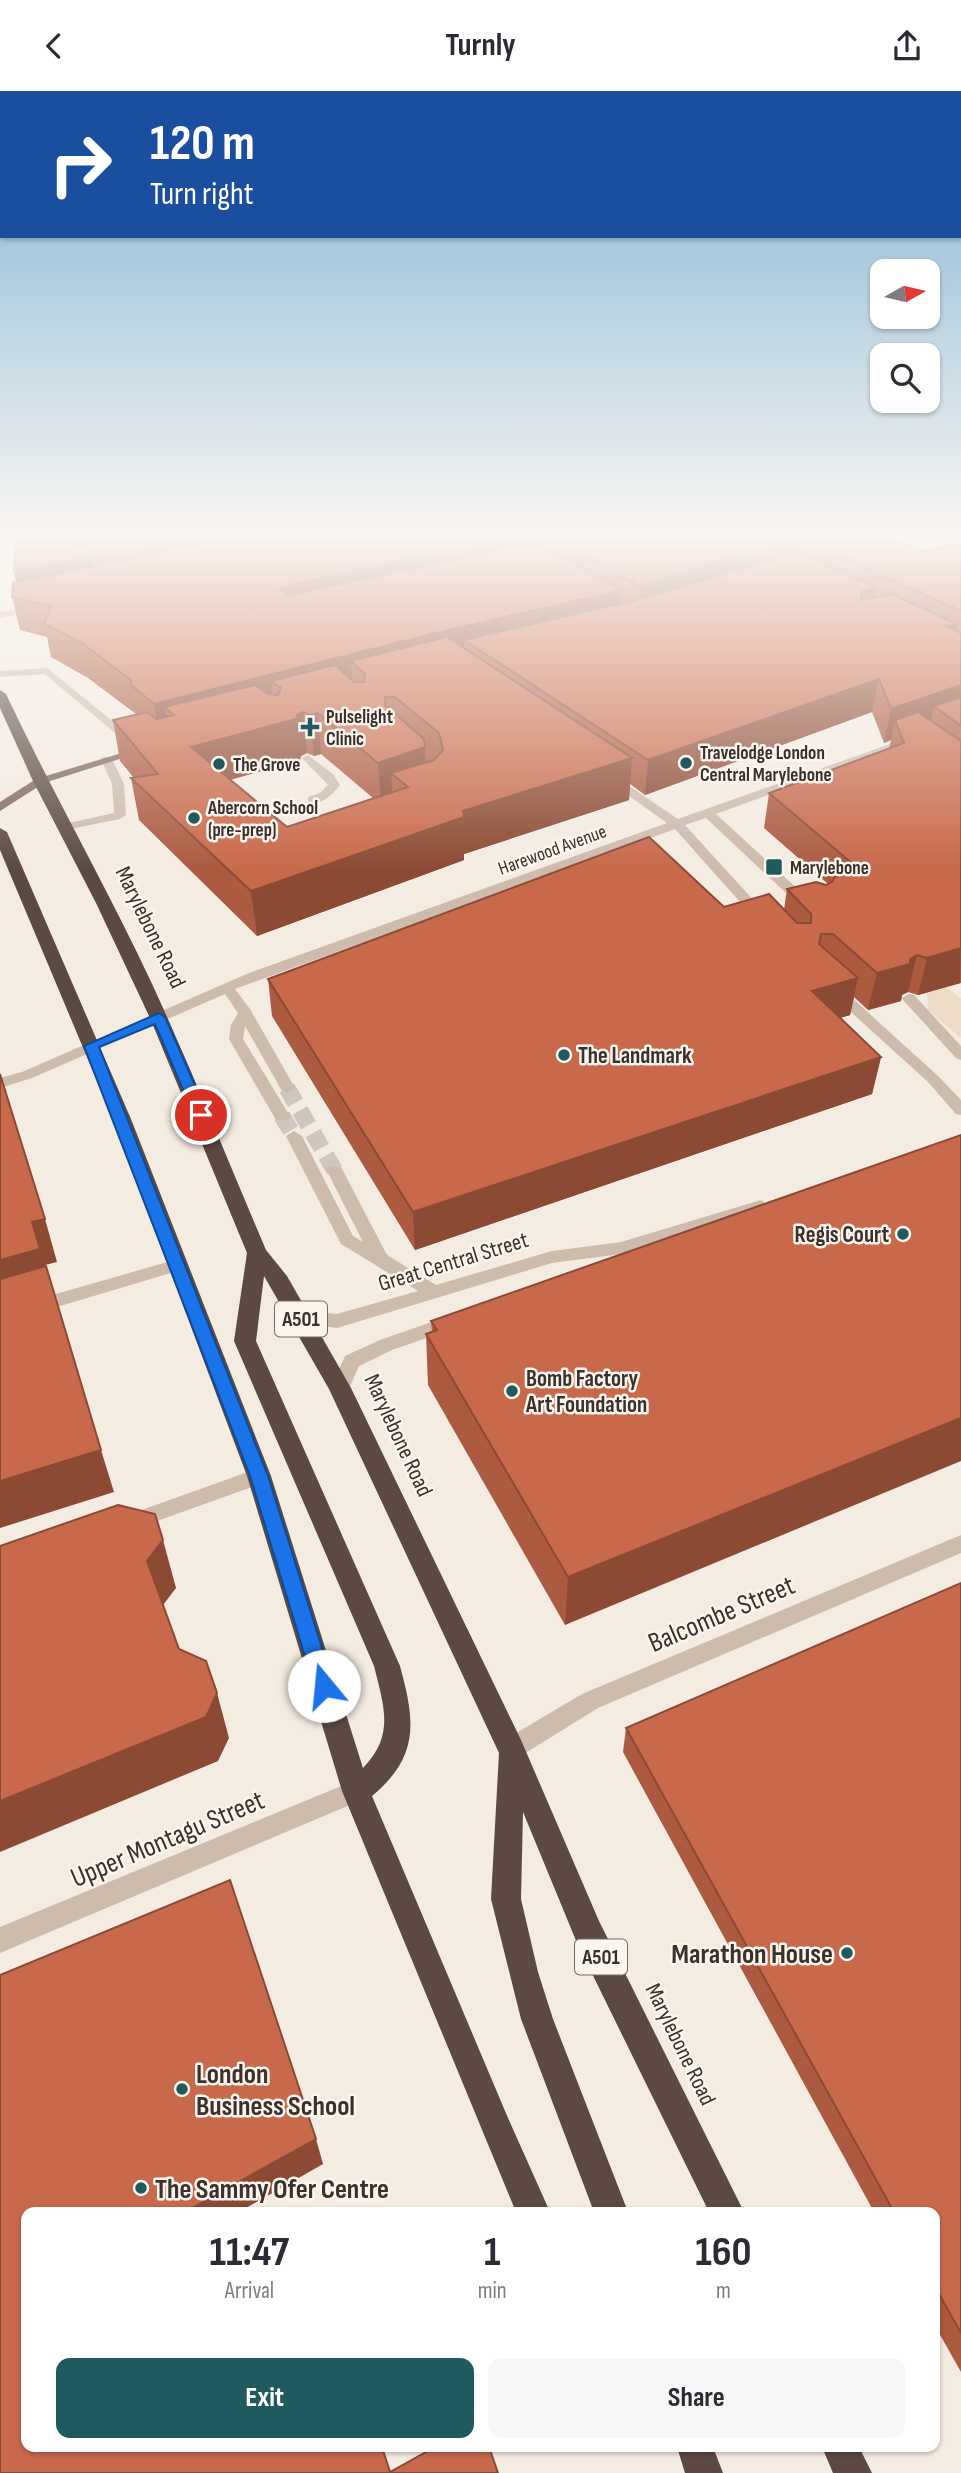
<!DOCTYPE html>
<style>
body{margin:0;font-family:"Sofia Sans Condensed",sans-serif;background:#f7f7f7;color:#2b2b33;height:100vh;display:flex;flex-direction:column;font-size:26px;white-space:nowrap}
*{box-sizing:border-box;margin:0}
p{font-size:23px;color:#7c7c81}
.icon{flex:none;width:38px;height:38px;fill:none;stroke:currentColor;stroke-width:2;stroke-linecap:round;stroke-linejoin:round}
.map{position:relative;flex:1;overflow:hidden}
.drawer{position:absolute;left:21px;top:2116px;width:919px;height:245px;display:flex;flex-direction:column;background:#fff;border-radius:14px;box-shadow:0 2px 5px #0004}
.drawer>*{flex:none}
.banner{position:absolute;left:0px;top:0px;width:962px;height:147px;box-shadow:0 2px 5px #0004;background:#1a4fa0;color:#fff;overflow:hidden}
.needle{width:46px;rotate:82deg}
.tools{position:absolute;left:870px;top:168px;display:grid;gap:14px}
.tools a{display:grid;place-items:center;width:70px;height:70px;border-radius:14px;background:#fff;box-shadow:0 2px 5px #0004;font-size:35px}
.pin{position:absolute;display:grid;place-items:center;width:60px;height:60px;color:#fff;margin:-30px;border:4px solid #fff;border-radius:50%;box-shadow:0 2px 7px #0007}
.me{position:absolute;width:77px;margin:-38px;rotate:343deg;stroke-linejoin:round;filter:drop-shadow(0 0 5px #0008)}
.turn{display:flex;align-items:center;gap:24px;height:147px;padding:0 35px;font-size:32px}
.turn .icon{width:91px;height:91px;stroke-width:2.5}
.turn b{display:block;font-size:49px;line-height:60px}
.eta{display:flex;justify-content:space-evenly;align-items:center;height:119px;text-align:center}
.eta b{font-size:42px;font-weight:700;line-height:49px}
.button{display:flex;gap:14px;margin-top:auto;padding:14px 35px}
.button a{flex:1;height:80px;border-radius:14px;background:#1f5a5e;color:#fff;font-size:28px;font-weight:700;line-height:80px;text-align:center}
.button a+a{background:#f7f7f7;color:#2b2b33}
header{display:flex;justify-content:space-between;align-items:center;height:91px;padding:0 35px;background:#fff;font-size:32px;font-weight:700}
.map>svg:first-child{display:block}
.plaza{fill:#ecdcc8}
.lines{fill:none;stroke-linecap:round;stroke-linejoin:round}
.minor-tunnel{stroke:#cfc6bd;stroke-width:17;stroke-dasharray:17 9;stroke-linecap:butt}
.minor{fill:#cdbbac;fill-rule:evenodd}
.major{fill:#7d675c;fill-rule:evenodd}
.highway{fill:#5c4a42;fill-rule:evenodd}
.wall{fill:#ac5a40;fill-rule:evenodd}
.shaded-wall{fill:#8c4a34}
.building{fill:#c8694b;stroke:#8c4a34;stroke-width:2;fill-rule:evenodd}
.route{fill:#1a73e8;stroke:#114b97;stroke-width:2}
.poi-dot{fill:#1f5a5e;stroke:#fbf5ee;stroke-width:2.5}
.labels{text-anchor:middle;stroke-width:5;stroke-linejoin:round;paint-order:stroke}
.far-poi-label{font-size:19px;font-weight:bold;fill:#3b302b;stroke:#fbf5ee;text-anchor:start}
.far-street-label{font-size:19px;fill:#3b302b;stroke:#fbf5ee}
.shield{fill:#fbf5ee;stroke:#756b66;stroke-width:2}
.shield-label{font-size:21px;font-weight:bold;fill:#3b302b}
.street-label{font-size:23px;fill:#3b302b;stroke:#fbf5ee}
.poi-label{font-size:23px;font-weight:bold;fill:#3b302b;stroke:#fbf5ee;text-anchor:start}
.near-street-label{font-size:28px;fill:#3b302b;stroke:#fbf5ee}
.near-poi-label{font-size:28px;font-weight:bold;fill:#3b302b;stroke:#fbf5ee;text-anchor:start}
</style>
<header><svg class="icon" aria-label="back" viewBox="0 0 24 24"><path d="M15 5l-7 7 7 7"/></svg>Turnly<svg class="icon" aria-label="share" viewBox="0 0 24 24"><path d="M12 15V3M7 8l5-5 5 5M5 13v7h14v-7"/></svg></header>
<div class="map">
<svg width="961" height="2382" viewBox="0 0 961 2382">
<rect width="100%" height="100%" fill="#f4ebe1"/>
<polygon class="plaza" points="946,896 961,908 961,947 928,919 927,902"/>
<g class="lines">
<g class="minor-tunnel">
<polyline points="287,997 335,1080"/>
<polyline points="282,1025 294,1045"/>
</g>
<g class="minor">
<polygon points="38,514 43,517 41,519 0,527 0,521"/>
<polygon points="47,577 136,649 136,653 128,653 45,583 0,586 0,580"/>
<polygon points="910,646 916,649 914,651 716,723 812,811 812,817 802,817 706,727 685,734 767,824 767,830 757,830 675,738 235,898 250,918 295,997 287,1002 282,1000 245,935 243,948 290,1025 288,1029 276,1029 229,948 231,934 238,922 225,903 32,987 0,997 0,987 22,981 249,882 667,732 608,690 608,686 616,686 678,728"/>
<path d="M308,664L333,683L340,694C331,705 322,714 308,712V706L320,702L328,694L302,667Z"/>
<polygon points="103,666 111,666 124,693 126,724 120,728 60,740 60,734 114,722 112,693 101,668"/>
<polygon points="835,895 840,896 938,985 961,1009 961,1024 956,1023 928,991 830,902 830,896"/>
<polygon points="909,903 914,904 961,955 961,969 956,967 904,910 902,907"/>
<polygon points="294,1040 302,1045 353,1145 363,1151 327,1080 329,1076 341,1076 387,1164 436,1194 552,1160 621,1151 761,1109 769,1115 767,1119 621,1163 552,1172 337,1237 294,1231 291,1226 294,1221 300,1219 337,1223 418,1200 341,1153 286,1045"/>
<polygon points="178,1168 187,1174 184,1178 0,1233 0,1219"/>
<polygon points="452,1224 458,1226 461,1231 458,1236 392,1259 359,1275 347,1302 340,1304 333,1302 331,1297 345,1265 380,1249"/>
<polygon points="259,1377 266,1379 269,1385 266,1391 132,1439 125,1437 122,1431 125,1425"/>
<polygon points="961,1444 961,1462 598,1617 519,1666 511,1669 503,1666 500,1658 503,1650 582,1603"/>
<polygon points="356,1689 364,1692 368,1700 364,1708 0,1862 0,1836"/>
</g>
<polygon class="major" points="138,657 148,659 44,692 0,720 0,711 36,688"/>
<g class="highway">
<path d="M0,599L6,603C58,713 119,817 168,928C202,1004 233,1082 266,1159L287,1185L351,1297L521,1649L599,1830L744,2121H709L577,1852L523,1721L521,1808L538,1881L553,1928L628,2121H594L521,1928L491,1808L499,1662L329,1298L264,1185L256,1250L400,1575C415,1630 420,1665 372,1705L508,2027L550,2121H516L342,1700L247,1385L113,1028L0,759V737L7,741L131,1028L271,1385L363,1677C395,1644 384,1616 374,1575L234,1250L247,1162L150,927L96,812L33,690L0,617Z"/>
<polygon points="677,2356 713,2356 723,2382 685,2382"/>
<polygon points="822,2356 859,2356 872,2382 833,2382"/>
</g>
</g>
<g class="wall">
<path d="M16,445H892L921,460L961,452V892L918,904L908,901L902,904L901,910L868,919L854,906L850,924L840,927L881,966L872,1003L415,1159L272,925L268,888L724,816L784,819L787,798L828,793L764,737L769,702L889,657L891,649L884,652L872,621L645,704L630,693L629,709L464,763V769L257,845L139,729L131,687H134L120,670L113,629L136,623L88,587L51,566L47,546L20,539L12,506L16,492ZM307,662L314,665L321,663L373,707L287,736L230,689L300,669L301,665Z"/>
<polygon points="961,1044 565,1534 428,1294 426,1243 432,1241 431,1230"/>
<polygon points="961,1492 961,2281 934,2233 934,2121 874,2121 623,1661 626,1637"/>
</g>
<g class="shaded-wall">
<polygon points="64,445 81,445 83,458"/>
<polygon points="191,445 344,445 112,495 106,463"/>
<polygon points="515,445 522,445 521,476 285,529 280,499 282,496"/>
<polygon points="804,445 799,477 637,528 640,495"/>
<polygon points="814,445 843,445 813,453"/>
<polygon points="91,466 97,498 19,507 14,481"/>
<polygon points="876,496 870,527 855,532 861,501"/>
<polygon points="623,499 621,532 464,549 464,570 365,583 351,570 353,598 281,597 271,590 274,619 174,624 164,616 169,646 160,648 154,613 444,540"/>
<polygon points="957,533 950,565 946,535"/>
<polygon points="879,588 872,621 645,704 648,669"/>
<polygon points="961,594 961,621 934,615 930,635 895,629 891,649 884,652 891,618"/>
<polygon points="303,621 307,662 301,665 300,669 197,698 191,656 297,624"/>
<polygon points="318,622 321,663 314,665 310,624"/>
<polygon points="425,656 426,698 391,682 393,710 381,714 378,672"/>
<polygon points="632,667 629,709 464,763 464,769 257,845 251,800 463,720"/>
<polygon points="961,857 960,892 918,904 927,867"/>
<polygon points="917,864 908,901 902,904 901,910 868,919 877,882"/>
<polygon points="858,887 850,924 804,937 812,900"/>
<polygon points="881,966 872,1003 415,1159 413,1121"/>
<polygon points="45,1128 57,1171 45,1174 53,1201 0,1216 0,1169 32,1131"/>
<polygon points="961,1327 961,1370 565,1534 568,1486"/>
<polygon points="101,1359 114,1401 0,1437 0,1390"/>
<polygon points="163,1449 176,1497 160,1518 147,1470"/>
<polygon points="217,1602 229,1647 218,1670 0,1761 0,1710"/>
<polygon points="316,2048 323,2073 239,2121 193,2121 192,2117"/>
</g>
<g class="building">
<polygon points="16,445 71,445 91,466 14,481"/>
<polygon points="89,445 191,445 106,463"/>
<polygon points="237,445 515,445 282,496 280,499 289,504 535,452 623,499 444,540 154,613 131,594 131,589 82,552 44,532 52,515 12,506 13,492"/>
<polygon points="548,445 802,445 640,495"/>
<polygon points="827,445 892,445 921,460 961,452 961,520 813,453"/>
<polygon points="798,461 876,496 861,501 861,509 892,503 957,533 946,535 961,542 961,594 891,618 879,588 648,669 464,549 644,507"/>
<path d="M447,546L632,667L463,720L464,726L251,800L131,687L158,683L113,629L147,621L157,628L174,624L164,616L255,594L268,603L278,604L281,597L271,590L335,574L354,591H364L365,583L351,570ZM385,606H395L439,642L443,659L434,669L391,682L408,696L287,736L191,656L296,628L297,624L303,621L310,624L318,622L378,672L425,656L424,648L385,614Z"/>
<polygon points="961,606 961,635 934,615"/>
<polygon points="918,621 961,650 961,857 927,867 917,864 910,868 910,873 877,882 833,843 821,843 819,853 858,887 812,900 881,966 413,1121 268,888 649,746 724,816 769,803 797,832 811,832 811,823 787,798 816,791 826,794 833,790 834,786 860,779 769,702 904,652 895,629"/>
<polygon points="0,983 45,1128 32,1131 40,1158 0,1169"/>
<polygon points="961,1044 961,1327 568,1486 426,1243 437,1239 431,1230"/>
<polygon points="46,1175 101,1359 0,1390 0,1188"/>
<polygon points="118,1414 155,1423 163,1449 147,1470 179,1558 206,1570 217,1602 206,1626 0,1710 0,1455"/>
<polygon points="961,1492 961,2242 934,2194 934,2121 894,2121 626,1637"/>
<polygon points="230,1789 316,2048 192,2117 193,2121 26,2121 26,2356 382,2356 390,2381 435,2356 489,2356 498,2382 0,2382 0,1884"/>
</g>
<linearGradient id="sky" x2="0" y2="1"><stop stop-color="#7eb2d2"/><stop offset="0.57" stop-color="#faf6f2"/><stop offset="1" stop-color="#faf6f2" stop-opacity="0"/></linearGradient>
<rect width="961" height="779" fill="url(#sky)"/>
<polygon class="route" points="159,922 165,926 208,1024 206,1027 196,1027 194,1024 155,933 99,956 268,1385 334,1595 331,1602 324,1604 317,1602 314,1595 250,1385 84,955"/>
<g class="poi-dot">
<path d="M306.5 625.5h7v7h7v7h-7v7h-7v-7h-7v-7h7z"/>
<circle cx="686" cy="672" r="7"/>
<circle cx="219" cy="673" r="7"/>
<circle cx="194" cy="727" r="7"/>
<rect x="765" y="767" width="18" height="18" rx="3.5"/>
<circle cx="564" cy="964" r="7"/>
<circle cx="903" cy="1143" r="7"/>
<circle cx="512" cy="1300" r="7"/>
<circle cx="847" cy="1862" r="7"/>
<circle cx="182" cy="1998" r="7"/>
<circle cx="141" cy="2097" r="7"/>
</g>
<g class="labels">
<g class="far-poi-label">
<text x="326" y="632">Pulselight<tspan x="326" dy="22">Clinic</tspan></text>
<text x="700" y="668">Travelodge London<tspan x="700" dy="22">Central Marylebone</tspan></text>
<text x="233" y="680">The Grove</text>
<text x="208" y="723">Abercorn School<tspan x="208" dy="22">(pre-prep)</tspan></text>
<text x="790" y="783">Marylebone</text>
</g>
<g class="far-street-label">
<text transform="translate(552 758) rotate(-20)" y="7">Harewood Avenue</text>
</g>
<g class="shield">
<rect x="275" y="1210.5" width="52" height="35" rx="5"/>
<rect x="575" y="1848.5" width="52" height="35" rx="5"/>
</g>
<g class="shield-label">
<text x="301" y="1235">A501</text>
<text x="601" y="1873">A501</text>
</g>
<g class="street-label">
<text transform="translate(151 836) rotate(64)" y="8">Marylebone Road</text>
<text transform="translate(453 1170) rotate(-17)" y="8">Great Central Street</text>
<text transform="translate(399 1344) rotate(65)" y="8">Marylebone Road</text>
<text transform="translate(681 1953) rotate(64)" y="8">Marylebone Road</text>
</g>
<g class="poi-label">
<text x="578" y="972">The Landmark</text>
<text x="889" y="1151" text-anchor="end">Regis Court</text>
<text x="526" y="1295">Bomb Factory<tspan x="526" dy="26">Art Foundation</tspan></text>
</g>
<g class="near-street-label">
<text transform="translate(721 1522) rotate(-23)" y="10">Balcombe Street</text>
<text transform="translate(167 1747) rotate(-23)" y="10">Upper Montagu Street</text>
</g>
<g class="near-poi-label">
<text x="833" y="1872" text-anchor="end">Marathon House</text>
<text x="196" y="1992">London<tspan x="196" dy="32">Business School</tspan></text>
<text x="155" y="2107">The Sammy Ofer Centre</text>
</g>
</g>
</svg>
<div class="tools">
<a><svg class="needle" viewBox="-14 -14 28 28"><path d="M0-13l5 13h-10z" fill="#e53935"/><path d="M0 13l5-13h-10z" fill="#7c7c81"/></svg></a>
<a><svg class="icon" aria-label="search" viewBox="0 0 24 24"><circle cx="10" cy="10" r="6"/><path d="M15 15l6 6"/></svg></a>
</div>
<div class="pin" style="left:201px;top:1024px;background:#d93025"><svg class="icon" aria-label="arrive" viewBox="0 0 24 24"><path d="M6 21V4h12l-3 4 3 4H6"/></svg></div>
<svg class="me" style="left:324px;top:1595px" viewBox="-20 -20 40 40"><circle r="19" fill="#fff"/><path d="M0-13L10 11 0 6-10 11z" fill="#1a73e8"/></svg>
<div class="banner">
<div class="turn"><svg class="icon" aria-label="right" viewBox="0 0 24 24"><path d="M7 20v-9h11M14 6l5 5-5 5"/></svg><div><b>120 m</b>Turn right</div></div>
</div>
<section class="drawer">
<div class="eta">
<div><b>11:47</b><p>Arrival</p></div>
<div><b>1</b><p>min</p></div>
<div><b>160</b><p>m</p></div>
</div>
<div class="button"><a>Exit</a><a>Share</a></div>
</section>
</div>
